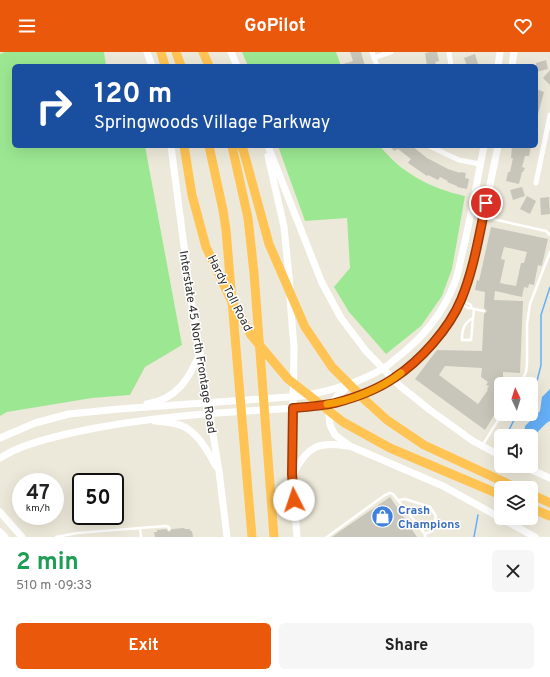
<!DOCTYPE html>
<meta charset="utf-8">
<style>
body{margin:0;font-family:Overpass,sans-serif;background:#f6f6f6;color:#222;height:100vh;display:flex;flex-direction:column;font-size:15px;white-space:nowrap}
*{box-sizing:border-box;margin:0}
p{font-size:13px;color:#767676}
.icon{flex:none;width:22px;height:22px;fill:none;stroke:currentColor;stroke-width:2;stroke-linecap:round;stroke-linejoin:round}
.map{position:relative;height:485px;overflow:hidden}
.details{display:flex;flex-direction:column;background:#fff;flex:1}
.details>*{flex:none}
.guide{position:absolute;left:12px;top:12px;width:526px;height:84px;border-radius:6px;box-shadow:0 4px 16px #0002;background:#1a4fa0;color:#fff;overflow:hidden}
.needle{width:26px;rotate:356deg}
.buttons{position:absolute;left:494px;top:325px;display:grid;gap:8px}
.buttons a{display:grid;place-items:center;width:44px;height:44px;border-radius:6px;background:#fff;box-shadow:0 4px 16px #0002;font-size:20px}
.speed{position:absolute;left:12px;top:421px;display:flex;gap:8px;font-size:20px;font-weight:700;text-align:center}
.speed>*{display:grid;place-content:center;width:52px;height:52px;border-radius:50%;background:#fff;box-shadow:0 4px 16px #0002;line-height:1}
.speed small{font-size:10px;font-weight:400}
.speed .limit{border:2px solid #111;border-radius:6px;background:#fff;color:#111}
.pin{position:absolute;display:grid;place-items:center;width:34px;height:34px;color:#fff;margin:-17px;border:2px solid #fff;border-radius:50%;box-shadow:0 1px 4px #0007}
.me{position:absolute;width:44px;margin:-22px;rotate:356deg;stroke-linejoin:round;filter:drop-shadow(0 0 3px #0008)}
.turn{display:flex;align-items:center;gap:14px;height:84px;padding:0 16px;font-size:18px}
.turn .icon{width:52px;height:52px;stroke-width:2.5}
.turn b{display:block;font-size:28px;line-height:34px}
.round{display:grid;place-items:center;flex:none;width:42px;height:42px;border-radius:6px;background:#f6f6f6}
.overview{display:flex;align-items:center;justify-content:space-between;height:68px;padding:0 16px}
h1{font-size:24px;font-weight:700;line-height:30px;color:#1e9e55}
.primary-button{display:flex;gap:8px;margin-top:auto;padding:8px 16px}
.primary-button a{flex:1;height:46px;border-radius:6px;background:#ea580c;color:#fff;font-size:16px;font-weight:700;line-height:46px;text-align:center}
.primary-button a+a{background:#f6f6f6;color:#222}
header{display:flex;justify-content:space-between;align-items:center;height:52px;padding:0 16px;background:#ea580c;color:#fff;font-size:18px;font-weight:700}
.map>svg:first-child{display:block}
.green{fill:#9ce892}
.water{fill:#65b0f8}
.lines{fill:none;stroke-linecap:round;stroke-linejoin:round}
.stream{stroke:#65b0f8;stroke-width:1.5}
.building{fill:#c8c6ba;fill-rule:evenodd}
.lane{stroke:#fff;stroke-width:2.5}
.street{stroke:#fff;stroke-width:5}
.secondary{stroke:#fff;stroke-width:7}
.highway{stroke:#ffc454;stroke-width:9}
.route-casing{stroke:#983908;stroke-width:10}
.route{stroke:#ea580c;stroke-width:7}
.slow{stroke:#f59e0b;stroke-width:7}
.labels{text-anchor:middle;stroke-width:3;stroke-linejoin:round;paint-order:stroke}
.street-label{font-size:12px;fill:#2a2a2a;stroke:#fff}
.shop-label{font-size:12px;font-weight:bold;fill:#366cbe;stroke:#fff;text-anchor:start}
</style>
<header><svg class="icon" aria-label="menu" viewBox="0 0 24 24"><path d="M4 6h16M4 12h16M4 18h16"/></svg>GoPilot<svg class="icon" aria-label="heart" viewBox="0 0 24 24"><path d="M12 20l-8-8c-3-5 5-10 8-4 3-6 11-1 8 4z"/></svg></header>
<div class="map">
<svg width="550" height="485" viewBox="0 0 550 485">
<rect width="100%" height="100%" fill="#ede9da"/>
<g class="green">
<polygon points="5,0 104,0 106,14 14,14 14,94 145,94 182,293 145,315 130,343 92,346 7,360 0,364 0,2"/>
<polygon points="242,0 336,0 341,14 248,14"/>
<path d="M278,94H380C401,121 432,137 465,144L452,217L442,244L421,274L386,302L349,260L334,235L350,216L347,166L305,169Z"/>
</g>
<path class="water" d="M550,337V369C545,371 537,381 532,386L531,384H524L525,374L540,359L542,345Z"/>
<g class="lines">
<g class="stream">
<polyline points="531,340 537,329 541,313 541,263 550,235"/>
<polyline points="506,384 517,362"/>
<polyline points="474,485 478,463"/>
</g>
</g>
<g class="building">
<polygon points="350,0 361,0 365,14 341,14 340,13 353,9"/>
<polygon points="430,0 437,0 439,9 435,10 437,14 427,14 425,1"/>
<polygon points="475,2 478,12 467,14 464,6"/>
<polygon points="546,8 548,17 536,20 536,11"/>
<polygon points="550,18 550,33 543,26"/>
<polygon points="536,37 544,40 538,62 536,61"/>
<polygon points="390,94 412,94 427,106 448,117 460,121 460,120 466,121 465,126 469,127 467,137 457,135 457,134 447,130 448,129 440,125 438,128 428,123 427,124 408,111 411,107 398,97 394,99"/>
<polygon points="512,94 531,94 529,104 525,104 522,115 525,116 523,120 522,120 519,132 506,129 508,120 510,120 513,106 511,106"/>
<polygon points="522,135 525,144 513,148 510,138"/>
<polygon points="527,144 536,149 530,162 520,157"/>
<polygon points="549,145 550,162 541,163 540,146"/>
<path d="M491,175L548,187L542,213V214L538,213L534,233L529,232L528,236L524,235L522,245L495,239L494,248L523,249L520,321L503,320V327L511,332H501V352L485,378L415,327L437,298L482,299L484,262L487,259L484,256L485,240L475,238L477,228L479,229ZM504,195L527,200L524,211H521L516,234L500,231L505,208L501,207ZM445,314L482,316L481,325L488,330L486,333L489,334L487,337L488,338L478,352L439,323Z"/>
<polygon points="390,445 417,485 332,485 343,477"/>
<polygon points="184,476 185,477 190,477 190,479 192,479 193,485 155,485 154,480 157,480 157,478 166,477 169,480 172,477"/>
</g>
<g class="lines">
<g class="lane">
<polyline points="484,165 546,179 550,183"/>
<path d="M461,250H465L471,253V256L474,257L473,266C464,271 462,277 462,288H471L473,266"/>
<polyline points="461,252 468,256 471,256"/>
<polyline points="474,257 484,259"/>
<polyline points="520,332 526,320 527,312 527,272 530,252 550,200"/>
<polyline points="482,394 502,362"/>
<polyline points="399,448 405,447 430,455 436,464 432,479 425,482"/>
<polyline points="140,477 141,485"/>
<polyline points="56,485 77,481 166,474 169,475 169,477"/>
<polyline points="327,485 385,443 390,441 393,442 425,482 425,485"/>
</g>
<g class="street">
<polyline points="372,0 377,14"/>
<polyline points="449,0 451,14"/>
<polyline points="374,6 391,0"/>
<polyline points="429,94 459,108 480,112"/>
<polyline points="536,131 550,63"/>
</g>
<g class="secondary">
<polyline points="147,0 152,14"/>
<polyline points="231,0 237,14"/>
<polyline points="498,14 500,0"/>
<polyline points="512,14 514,0"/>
<polyline points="171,94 191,248 219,419 227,485"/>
<polyline points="268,94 322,231 341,266 366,299 400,334 430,358 473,389 501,404"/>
<polyline points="268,104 284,175 290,235"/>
<polyline points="290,246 294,296 292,422 297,485"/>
<polyline points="348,334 337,344 332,352 329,363 330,373 335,383 350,394 443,434 535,485"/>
<path d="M147,352C177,347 189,327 200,301"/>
<path d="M155,369C163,370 172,370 180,373C198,380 207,398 216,414"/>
<path d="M0,386L35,371L69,362L119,357L302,344C330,339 357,332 382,317C387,315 390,311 394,308C421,288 443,262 455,230C459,220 460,209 463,198C471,164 477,129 484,94"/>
<path d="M0,406C22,392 47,387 71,381C151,363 232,360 313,355L337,351L357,345L393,327L426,299L439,285L460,250L466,236L476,200L498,94"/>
<polyline points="523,414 550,426"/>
<path d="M294,420C308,394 319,389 348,394"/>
<polyline points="0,460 22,485"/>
<polyline points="0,480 5,485"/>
</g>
<g class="highway">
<polyline points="161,0 165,14"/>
<polyline points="176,0 181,14"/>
<polyline points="203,0 209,14"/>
<polyline points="184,94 192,143 206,195 232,250 251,283 288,327 343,370 390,396 501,443"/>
<polyline points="209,94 223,158 226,178 252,485"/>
<polyline points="232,94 248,166 254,221 274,485"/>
<polyline points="240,94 243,97 269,192 305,275 332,315 366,349 387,368 424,393 517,436"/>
<polyline points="531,442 550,451"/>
<polyline points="531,456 550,464"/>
</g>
</g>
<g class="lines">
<defs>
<path id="route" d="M294,448L292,422L293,356C307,355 322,354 335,351C354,346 378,337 394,326C420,309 449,277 461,248C474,217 479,183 486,151"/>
</defs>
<use href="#route" class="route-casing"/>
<use href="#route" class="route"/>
<path class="slow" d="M327,352C351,349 382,336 401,321"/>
</g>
<defs>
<symbol id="shop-disc" viewBox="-11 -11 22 22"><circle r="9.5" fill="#3f7fe0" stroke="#fff"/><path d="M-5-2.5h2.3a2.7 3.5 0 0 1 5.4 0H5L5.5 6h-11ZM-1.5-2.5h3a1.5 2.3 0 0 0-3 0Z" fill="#fff"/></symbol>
</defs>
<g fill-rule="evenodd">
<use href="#shop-disc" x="370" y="452" width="25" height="25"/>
</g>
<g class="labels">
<g class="street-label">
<text transform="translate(230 241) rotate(63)" y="4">Hardy Toll Road</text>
<text transform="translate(198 290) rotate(81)" y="4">Interstate 45 North Frontage Road</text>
</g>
<g class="shop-label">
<text x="398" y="462">Crash<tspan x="398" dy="14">Champions</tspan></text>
</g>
</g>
</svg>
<div class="buttons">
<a><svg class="needle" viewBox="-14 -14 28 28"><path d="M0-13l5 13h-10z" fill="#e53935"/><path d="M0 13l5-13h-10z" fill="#767676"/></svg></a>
<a><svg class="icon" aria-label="sound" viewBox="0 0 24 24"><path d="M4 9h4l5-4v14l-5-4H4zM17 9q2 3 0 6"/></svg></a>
<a><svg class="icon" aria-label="layers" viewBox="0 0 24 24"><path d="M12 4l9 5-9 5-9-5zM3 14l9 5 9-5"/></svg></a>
</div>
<div class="speed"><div>47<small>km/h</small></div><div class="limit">50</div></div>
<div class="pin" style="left:486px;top:151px;background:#d93025"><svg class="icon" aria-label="arrive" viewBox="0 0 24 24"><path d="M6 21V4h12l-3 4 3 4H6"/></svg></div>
<svg class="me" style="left:294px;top:448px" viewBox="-20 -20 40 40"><circle r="19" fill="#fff"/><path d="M0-13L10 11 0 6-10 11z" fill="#ea580c"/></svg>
<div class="guide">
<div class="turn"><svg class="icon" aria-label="right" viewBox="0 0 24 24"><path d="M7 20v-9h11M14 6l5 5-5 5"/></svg><div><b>120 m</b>Springwoods Village Parkway</div></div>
</div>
</div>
<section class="details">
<div class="overview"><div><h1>2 min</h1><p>510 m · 09:33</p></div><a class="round"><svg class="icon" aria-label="close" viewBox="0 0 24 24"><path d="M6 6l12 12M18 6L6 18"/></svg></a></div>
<div class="primary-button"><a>Exit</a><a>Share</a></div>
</section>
